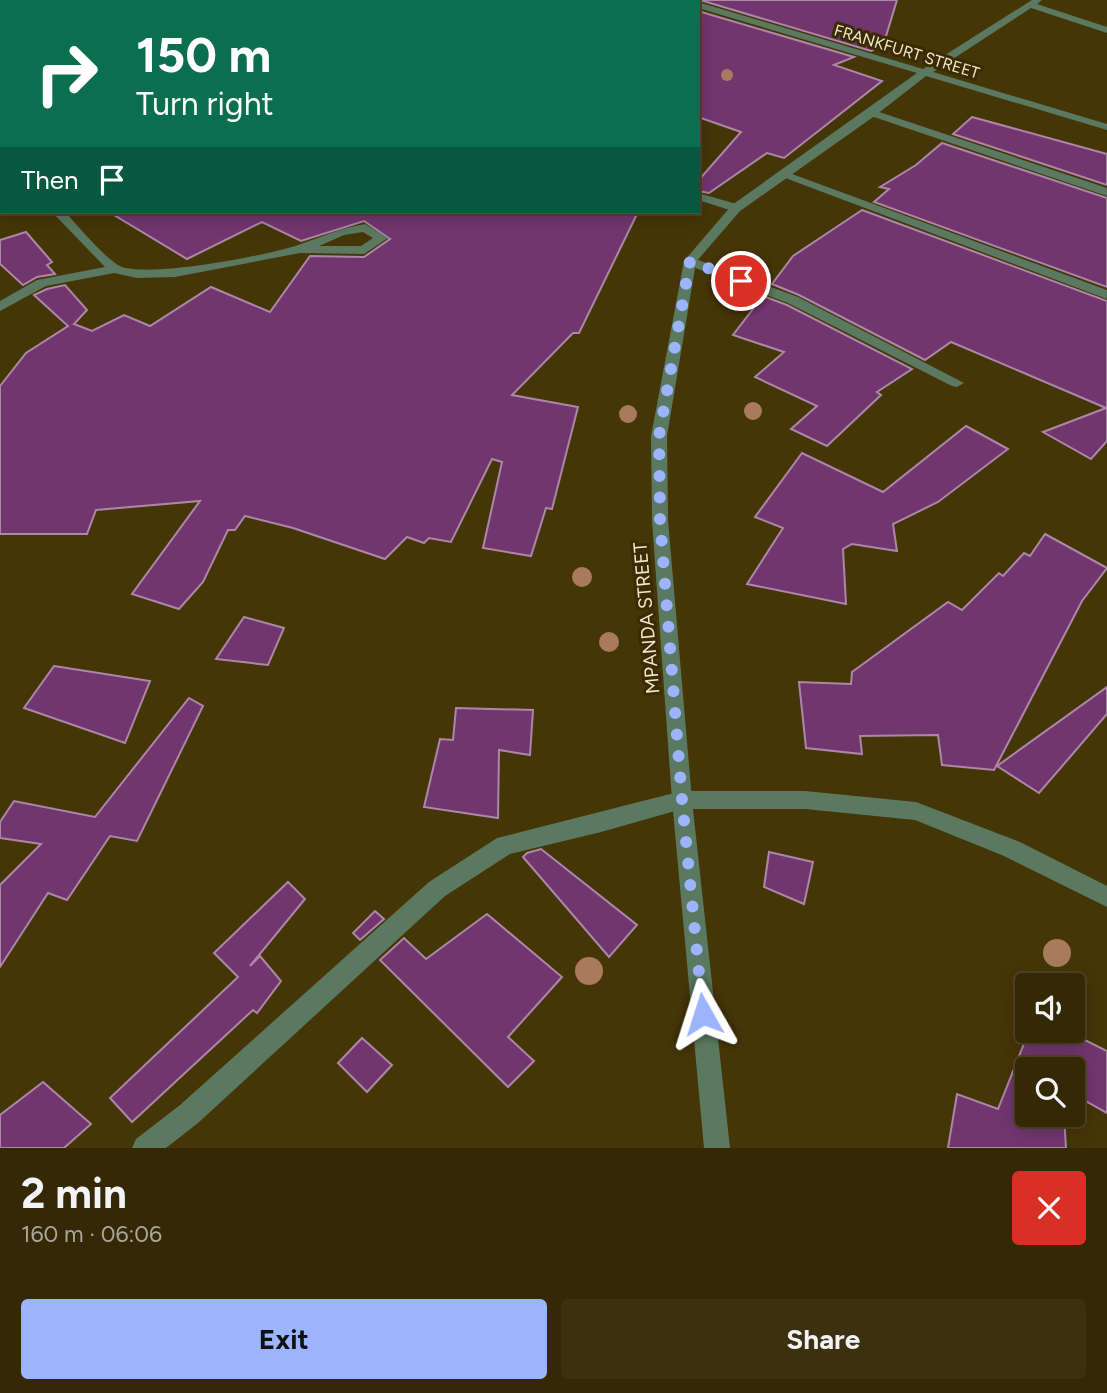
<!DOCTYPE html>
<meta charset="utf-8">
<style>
body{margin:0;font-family:Figtree,sans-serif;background:#3c300f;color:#f1f3f6;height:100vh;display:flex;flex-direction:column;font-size:26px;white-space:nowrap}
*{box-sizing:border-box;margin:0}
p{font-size:23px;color:#a9a69a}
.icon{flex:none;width:38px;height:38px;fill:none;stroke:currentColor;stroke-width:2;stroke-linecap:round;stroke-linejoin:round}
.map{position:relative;height:1148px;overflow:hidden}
.details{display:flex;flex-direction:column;background:#342805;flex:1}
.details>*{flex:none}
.hud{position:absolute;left:0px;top:0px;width:700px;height:214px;box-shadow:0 4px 18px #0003,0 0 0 2px #4e4427;background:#0b6e4f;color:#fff;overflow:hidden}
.buttons{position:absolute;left:1015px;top:973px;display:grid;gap:14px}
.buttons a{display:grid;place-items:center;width:70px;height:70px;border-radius:7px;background:#342805;box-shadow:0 4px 18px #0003,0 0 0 2px #4e4427;font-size:35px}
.pin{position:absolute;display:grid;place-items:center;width:60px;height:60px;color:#fff;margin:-30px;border:4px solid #fff;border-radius:50%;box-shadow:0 2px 7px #0007}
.me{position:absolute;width:77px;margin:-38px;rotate:354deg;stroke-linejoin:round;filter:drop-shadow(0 0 5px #0008)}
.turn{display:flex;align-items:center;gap:24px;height:147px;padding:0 21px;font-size:32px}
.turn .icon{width:91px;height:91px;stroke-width:2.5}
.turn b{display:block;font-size:49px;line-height:60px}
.then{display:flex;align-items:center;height:66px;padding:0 21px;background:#0003;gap:14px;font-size:26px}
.round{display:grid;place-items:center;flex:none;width:74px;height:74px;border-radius:7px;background:#3c300f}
.head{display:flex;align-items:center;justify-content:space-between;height:119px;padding:0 21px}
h1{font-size:42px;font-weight:700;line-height:52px}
.button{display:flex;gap:14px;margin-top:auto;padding:14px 21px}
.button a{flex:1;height:80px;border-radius:7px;background:#9cb4fd;color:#111;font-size:28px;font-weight:700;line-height:80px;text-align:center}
.button a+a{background:#3c300f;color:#f1f3f6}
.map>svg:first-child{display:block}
.building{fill:#72366f;stroke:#ac87a8;stroke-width:2}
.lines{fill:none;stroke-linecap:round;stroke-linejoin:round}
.service{fill:#5b7960;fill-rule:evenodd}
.minor{fill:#5b7960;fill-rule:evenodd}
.tree{fill:#a97a5e}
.route{stroke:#9cb4fd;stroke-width:12;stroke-dasharray:0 21.6}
.labels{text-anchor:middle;stroke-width:6;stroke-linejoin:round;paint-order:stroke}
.far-street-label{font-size:16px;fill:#f0e7d0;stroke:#3a2b00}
.street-label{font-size:19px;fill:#f0e7d0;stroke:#3a2b00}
</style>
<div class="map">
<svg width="1107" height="1148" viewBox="0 0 1107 1148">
<rect width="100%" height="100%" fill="#453607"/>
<g class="building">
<polygon points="700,0 897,0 883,46 871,51"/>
<polygon points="698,11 854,57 834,65 882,81 784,158 767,153 709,193 698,191 698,181 741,132 698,117"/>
<polygon points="972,117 1107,154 1107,185 953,134"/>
<polygon points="942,143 1107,198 1107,287 874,202 889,189 880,187 916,165"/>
<polygon points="862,210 1107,301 1107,441 1091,459 1043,432 1106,408 951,342 925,360 799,295 772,284 793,256"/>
<polygon points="109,212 638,212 579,333 573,333 512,395 578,407 552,509 546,508 531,556 483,548 502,462 492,459 451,542 429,538 424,543 407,537 385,559 293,528 245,516 235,530 228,530 203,582 179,609 132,594 200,501 96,510 87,534 0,534 0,386 26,353 68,326 34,295 47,289 65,285 87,310 74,324 92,331 124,315 150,326 211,287 270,312 310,256 364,257 390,239 364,221 301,241 262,222 187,259"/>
<polygon points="26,232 52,262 47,265 55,274 37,277 23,285 0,264 0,240"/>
<polygon points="763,296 787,305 912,369 877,392 881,395 827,446 791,429 817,406 755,377 784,352 733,335"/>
<polygon points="966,426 1008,449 938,502 893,524 897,551 852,544 843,549 846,604 747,584 783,528 755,517 802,453 883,492"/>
<polygon points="1045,534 1107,568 1082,601 994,770 942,765 938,735 860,736 862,754 806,748 799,682 851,684 852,672 948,602 962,610 999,573 1003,576 1024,553 1030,556"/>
<polygon points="244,617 284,628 268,665 216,659"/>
<polygon points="54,666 150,681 125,743 24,708"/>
<polygon points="1107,687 1107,714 1039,793 997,766"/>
<polygon points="189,698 203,706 137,841 110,836 67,900 48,893 0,967 0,885 41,844 0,838 0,822 14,801 95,817"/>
<polygon points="456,708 533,710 530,755 499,750 498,818 424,807 440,739 453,740"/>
<polygon points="541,849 637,925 609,957 523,857 527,853"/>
<polygon points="769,852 813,862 804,904 764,887"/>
<polygon points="288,882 305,899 250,966 260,956 281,981 257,1013 253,1010 132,1122 110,1098 238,977 214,953"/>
<polygon points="375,911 384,919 360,940 353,933"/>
<polygon points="487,914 562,977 508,1037 534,1061 508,1087 380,960 404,938 426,959"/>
<polygon points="1029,1031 1067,1031 1107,1051 1107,1113 1073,1094 1073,1069 1027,1069 1027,1115 1064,1115 1066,1148 948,1148 957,1094 998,1109"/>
<polygon points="362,1038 392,1065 367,1092 338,1063"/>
<polygon points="43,1082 91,1124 64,1148 0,1148 0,1115"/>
</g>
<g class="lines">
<g class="service">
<polygon points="421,0 434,0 435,2 422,2"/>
<polygon points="868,111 876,111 1107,188 1107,196 868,115"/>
<polygon points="784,171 1107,290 1107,299 780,176 778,174"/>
<polygon points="698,193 740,205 742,208 736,212 698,200"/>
<path d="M52,212H65C78,226 103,256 118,265C141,280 270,255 298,245C321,237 341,228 365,224L388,238L364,254L300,253L175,277L137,278L114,273L46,286L0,311V301L37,280L105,267ZM363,232L373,238L361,246H319L344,235Z"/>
<polygon points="690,257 798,297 964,383 957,387 952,386 788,303 685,264 684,261"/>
<polygon points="682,791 805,791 916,802 1020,842 1107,886 1107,907 1004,856 915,820 805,809 682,809 601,832 510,854 445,896 198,1123 166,1148 132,1148 136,1139 180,1105 429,882 497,838"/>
</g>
<polygon class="minor" points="1032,0 1042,0 1037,4 1107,27 1107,33 1031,8 933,72 1107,124 1107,130 926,76 876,115 740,211 696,262 667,436 668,520 692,800 730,1148 704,1148 672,800 652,520 651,436 684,261 732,205 917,73 698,8 698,2 923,69"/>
</g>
<g class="tree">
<circle cx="727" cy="75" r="6"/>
<circle cx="753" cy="411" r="9"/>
<circle cx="628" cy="414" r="9"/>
<circle cx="582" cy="577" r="10"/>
<circle cx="609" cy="642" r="10"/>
<circle cx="1057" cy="953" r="14"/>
<circle cx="589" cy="971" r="14"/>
</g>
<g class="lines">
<polyline class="route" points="703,1014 682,800 660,520 659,436 690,261 741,281"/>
</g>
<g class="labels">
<g class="far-street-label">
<text transform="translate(907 51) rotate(17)" y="6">FRANKFURT STREET</text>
</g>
<g class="street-label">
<text transform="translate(646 618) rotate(-95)" y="7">MPANDA STREET</text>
</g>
</g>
</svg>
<div class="buttons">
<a><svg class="icon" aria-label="sound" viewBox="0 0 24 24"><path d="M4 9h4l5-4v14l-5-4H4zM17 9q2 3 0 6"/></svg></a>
<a><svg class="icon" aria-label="search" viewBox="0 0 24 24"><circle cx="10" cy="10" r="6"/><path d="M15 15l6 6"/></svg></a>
</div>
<div class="pin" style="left:741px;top:281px;background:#d93025"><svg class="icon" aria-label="arrive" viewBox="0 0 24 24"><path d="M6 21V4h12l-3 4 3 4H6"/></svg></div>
<svg class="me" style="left:703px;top:1014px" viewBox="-20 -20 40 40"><path d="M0-17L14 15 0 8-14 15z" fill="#9cb4fd" stroke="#fff" stroke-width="4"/></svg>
<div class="hud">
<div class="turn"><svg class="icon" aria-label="right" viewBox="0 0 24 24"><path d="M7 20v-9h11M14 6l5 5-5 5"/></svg><div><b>150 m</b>Turn right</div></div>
<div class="then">Then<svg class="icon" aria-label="arrive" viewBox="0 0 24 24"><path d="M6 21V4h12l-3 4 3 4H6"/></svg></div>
</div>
</div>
<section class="details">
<div class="head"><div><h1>2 min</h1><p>160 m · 06:06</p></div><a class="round" style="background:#d93025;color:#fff"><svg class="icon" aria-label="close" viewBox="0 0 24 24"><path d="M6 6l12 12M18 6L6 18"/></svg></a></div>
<div class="button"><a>Exit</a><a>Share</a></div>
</section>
